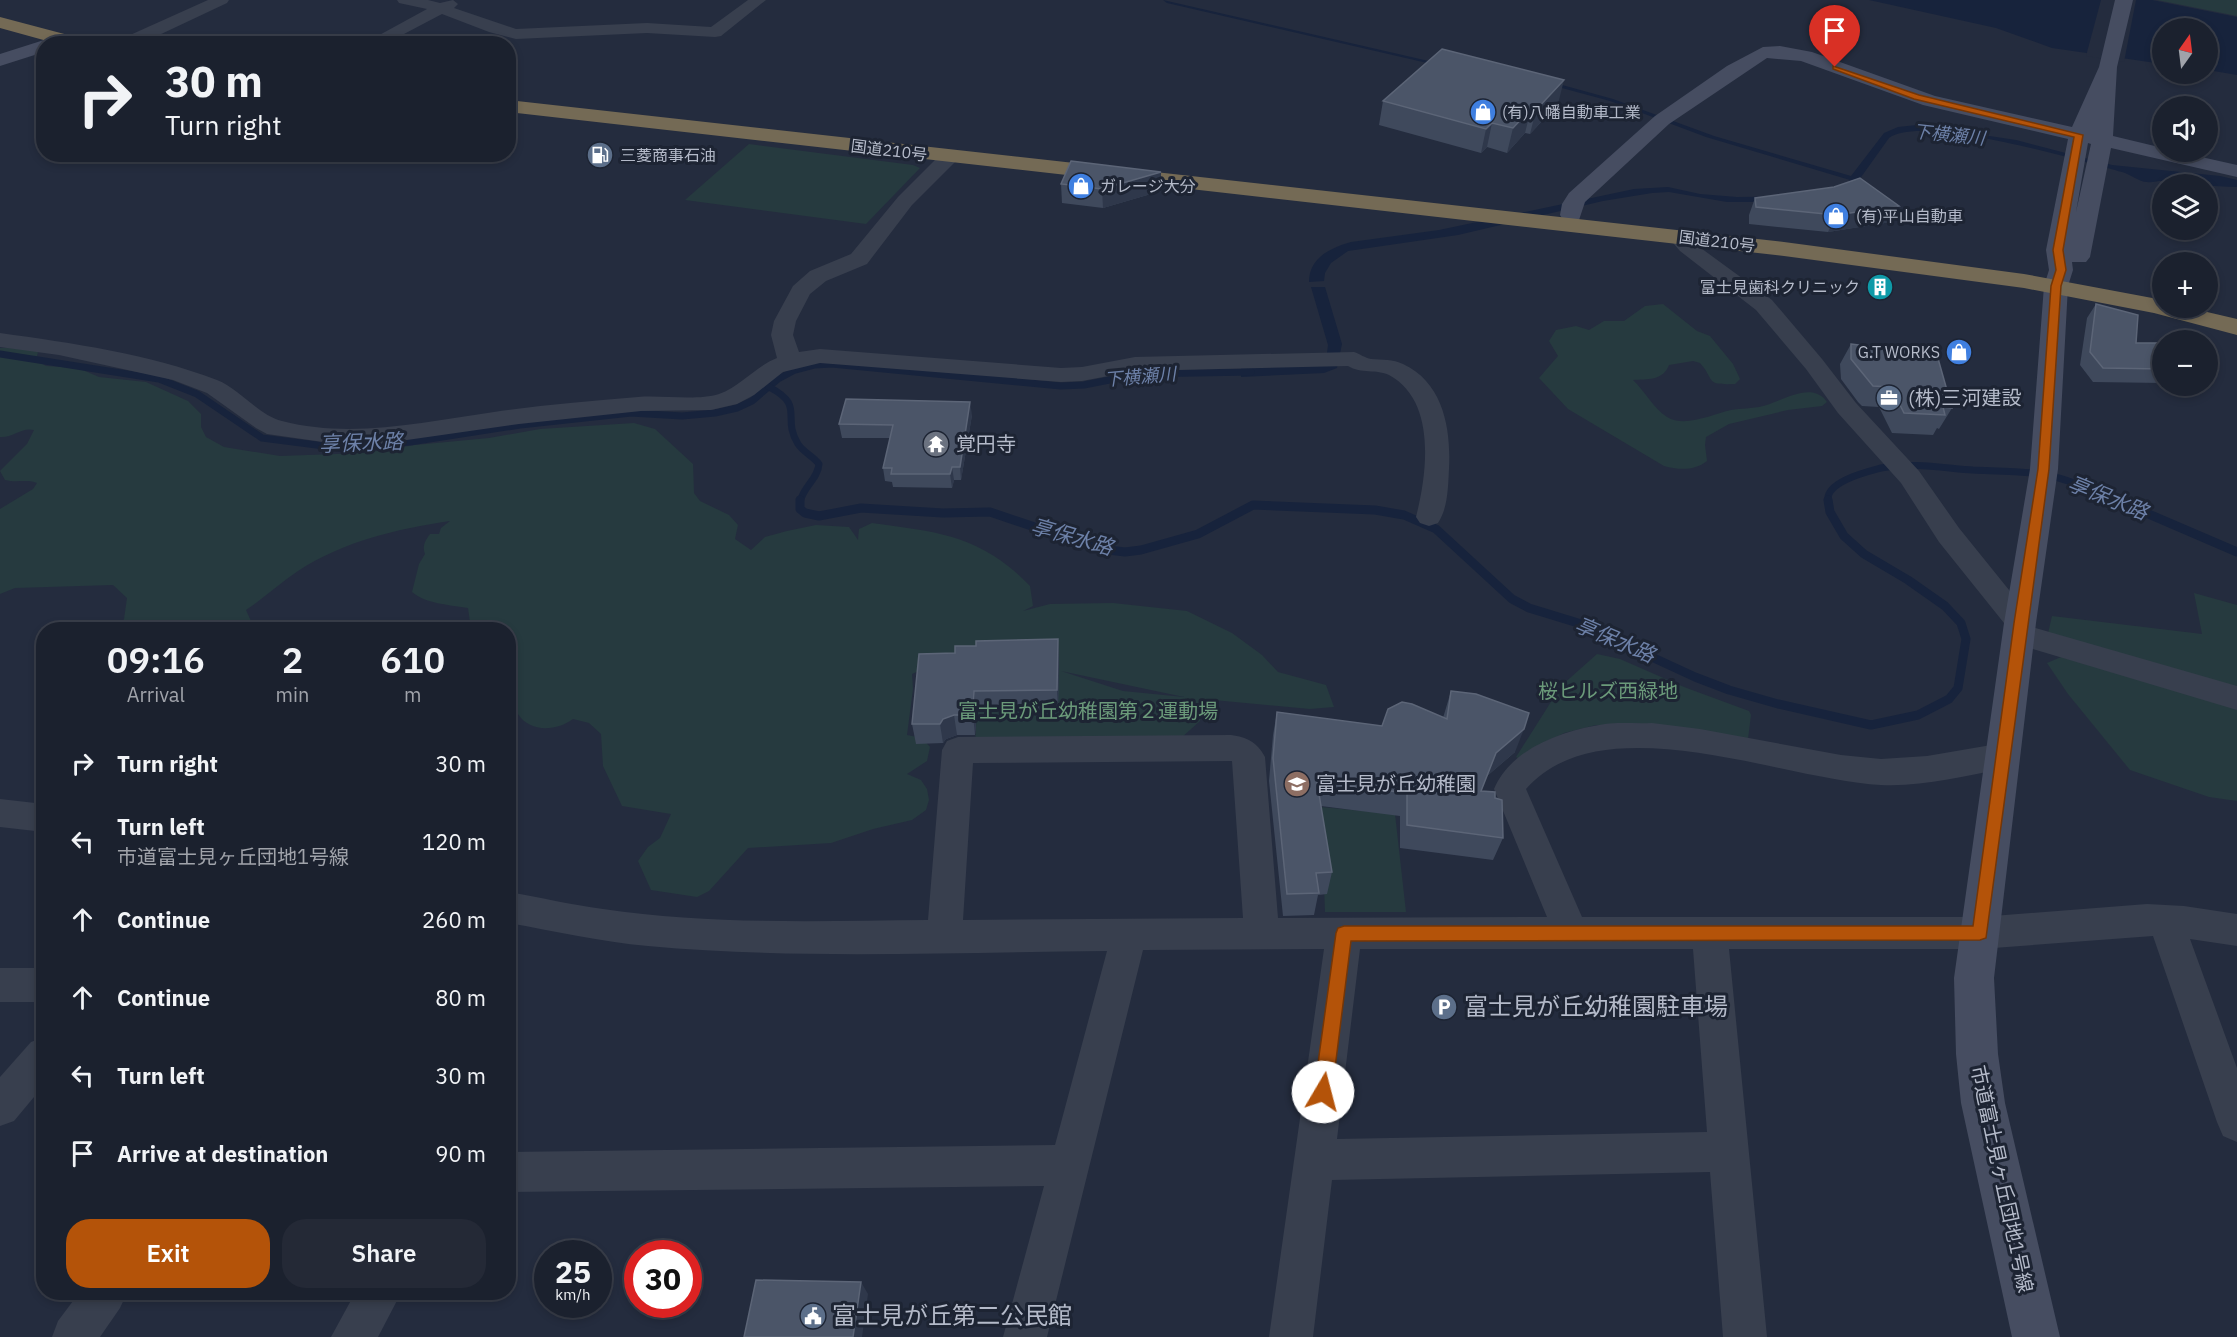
<!DOCTYPE html>
<meta charset="utf-8">
<style>
body{margin:0;font-family:"IBM Plex Sans","Noto Sans JP",sans-serif;background:#242936;color:#f1f3f6;height:100vh;display:flex;flex-direction:column;font-size:22px;white-space:nowrap}
*{box-sizing:border-box;margin:0}
p{font-size:20px;color:#a0a3aa}
.icon{flex:none;width:33px;height:33px;fill:none;stroke:currentColor;stroke-width:2;stroke-linecap:round;stroke-linejoin:round}
.map{position:relative;flex:1;overflow:hidden}
.sheet{position:absolute;left:36px;top:622px;width:480px;height:678px;display:flex;flex-direction:column;background:#1b212e;border-radius:24px;box-shadow:0 3px 9px #0003,0 0 0 2px #393e4a}
.sheet>*{flex:none}
.top-card{position:absolute;left:36px;top:36px;width:480px;height:126px;border-radius:24px;box-shadow:0 3px 9px #0003,0 0 0 2px #393e4a;background:#1b212e;color:#f1f3f6;overflow:hidden}
.needle{width:39px;rotate:14deg}
.tools{position:absolute;left:2152px;top:18px;display:grid;gap:12px}
.tools a{display:grid;place-items:center;width:66px;height:66px;border-radius:50%;background:#1b212e;box-shadow:0 3px 9px #0003,0 0 0 2px #393e4a;font-size:30px}
.speed{position:absolute;left:534px;top:1240px;display:flex;gap:12px;font-size:30px;font-weight:700;text-align:center}
.speed>*{display:grid;place-content:center;width:78px;height:78px;border-radius:50%;background:#1b212e;box-shadow:0 3px 9px #0003,0 0 0 2px #393e4a;line-height:1}
.speed small{font-size:15px;font-weight:400}
.speed .limit{border:9px solid #d22;background:#fff;color:#111}
.pin{position:absolute;display:grid;place-items:center;width:51px;height:51px;color:#fff;margin:-62px -26px;border-radius:50% 50% 50% 0;rotate:-45deg;box-shadow:0 0 6px #0007}
.pin .icon{rotate:45deg}
.me{position:absolute;width:66px;margin:-33px;rotate:8deg;stroke-linejoin:round;filter:drop-shadow(0 0 4px #0008)}
.turn{display:flex;align-items:center;gap:21px;height:126px;padding:0 30px;font-size:27px}
.turn .icon{width:78px;height:78px;stroke-width:2.5}
.turn b{display:block;font-size:42px;line-height:51px}
.eta{display:flex;justify-content:space-evenly;align-items:center;height:102px;text-align:center}
.eta b{font-size:36px;font-weight:600;line-height:42px}
.cta{display:flex;gap:12px;margin-top:auto;padding:12px 30px}
.cta a{flex:1;height:69px;border-radius:24px;background:#b45309;color:#fff;font-size:24px;font-weight:600;line-height:69px;text-align:center}
.cta a+a{background:#242936;color:#f1f3f6}
ul{padding:0;list-style:none}
li{display:flex;align-items:center;gap:18px;height:78px;padding:0 30px}
li div{flex:1}
li b{display:block;font-size:22px}
li em{font-style:normal}
.map>svg:first-child{display:block}
.green{fill:#263a3f;fill-rule:evenodd}
.water{fill:#17233c}
.pier{fill:#242c3e}
.lines{fill:none;stroke-linecap:round;stroke-linejoin:round}
.stream-far1{stroke:#17233c;stroke-width:7}
.stream{stroke:#17233c;stroke-width:9}
.street{fill:#383f4e;fill-rule:evenodd}
.secondary{fill:#464d61;fill-rule:evenodd}
.highway{fill:#746a55;fill-rule:evenodd}
.wall{fill:#3f495c}
.shaded-wall{fill:#2f384b}
.building{fill:#4b5568;stroke:#5c6577;stroke-width:1.5}
.route{fill:#b45309;stroke:#753606;stroke-width:1.5}
.labels{text-anchor:middle;stroke-width:6;stroke-linejoin:round;paint-order:stroke}
.far-poi-label{font-size:16px;fill:#b4bac9;stroke:#1d2433;text-anchor:start}
.far-street-label{font-size:16px;fill:#b4bac9;stroke:#1d2433}
.far-water-label{font-size:18px;font-style:italic;fill:#6d81a8;stroke:#1d2433}
.poi-label{font-size:20px;fill:#b4bac9;stroke:#1d2433;text-anchor:start}
.park-label{font-size:20px;fill:#6b9a7a;stroke:#1d2433}
.street-label{font-size:20px;fill:#b4bac9;stroke:#1d2433}
.water-label{font-size:21px;font-style:italic;fill:#6d81a8;stroke:#1d2433}
.near-poi-label{font-size:24px;fill:#b4bac9;stroke:#1d2433;text-anchor:start}
</style>
<div class="map">
<svg width="2237" height="1337" viewBox="0 0 2237 1337">
<rect width="100%" height="100%" fill="#242c3e"/>
<g class="green">
<polygon points="2157,0 2237,0 2237,16"/>
<polygon points="749,144 913,165 920,168 866,224 685,200"/>
<path d="M1663,304L1697,331L1710,336L1733,364L1740,379L1735,384C1704,385 1716,381 1700,363L1693,361L1669,365C1663,381 1647,379 1633,380C1644,390 1654,409 1667,417C1685,428 1713,414 1731,410C1741,408 1752,409 1763,406C1781,402 1812,380 1827,402L1822,406L1788,410L1729,424L1706,437L1705,445L1707,461C1694,471 1679,470 1664,466L1568,409L1539,378L1558,356L1549,341L1556,330L1576,326L1589,330L1604,321H1624L1645,306Z"/>
<path d="M0,348H32L38,352L36,360L46,366L78,368L99,377L146,382L188,401L201,414V427L206,437L224,447L280,456L364,453L415,445L489,438L540,429L634,423L655,429L693,464L694,493L700,501L729,515L738,525L735,539L751,550L765,537L787,531L816,525L849,527L858,540L859,529L872,523C938,532 981,535 1030,586L1033,606L1023,611L1050,604L1113,603L1187,611L1232,633L1262,655L1278,672L1326,685L1334,707L1310,709L1203,699L1200,721L1181,738L975,743L977,711L947,658L912,674L913,689L907,735L922,738L930,747L927,761L907,774L921,780L927,789L929,800L926,810L912,820L873,829L831,843L748,848L709,891L697,897L651,890L638,861L648,847L660,838L671,814L622,806L603,766L601,734L589,723L573,719C557,731 530,733 518,714H509L508,630H466L470,622L468,608C451,605 426,604 412,592L419,564L425,554C422,546 425,541 430,534H439L441,528L450,521C397,529 344,541 298,571C280,583 264,598 246,610L255,630H118L124,619L127,598L113,585L15,588L0,594V509L33,489L37,483C27,479 16,483 5,480L0,471L27,444L34,430C21,427 13,438 0,437ZM1061,671L1184,697L1123,691Z"/>
<polygon points="2194,593 2237,605 2237,691 2047,638 2052,616 2202,634"/>
<polygon points="1597,654 1620,659 1684,687 1749,711 1751,715 1748,739 1596,725 1564,733 1518,758 1516,757 1561,686"/>
<polygon points="2061,657 2237,708 2237,801 2209,797 2130,770 2068,694 2047,663"/>
<polygon points="1321,807 1395,814 1406,912 1325,912"/>
</g>
<g class="water">
<path d="M1163,0L1446,65L1511,71L1613,99L1714,136L1851,176L1884,133L1898,127L1917,125L2016,140L2112,165L2220,176L2237,180V187C2212,187 2191,183 2165,181C2159,180 2153,183 2147,182C2139,182 2130,174 2122,172C2082,161 1919,113 1889,138L1854,187L1833,198L1806,202H1727L1669,192L1652,193L1603,201L1458,235L1348,251L1331,263L1325,273L1324,281L1309,282C1309,258 1330,248 1351,242L1439,230L1634,189L1668,187L1700,194L1737,197L1812,196L1840,190L1850,180L1706,137L1610,101L1514,75L1436,65L1167,3Z"/>
<polygon points="1869,0 2152,0 2237,17 2237,75 2208,70 2208,28 2163,28 2163,64 2052,48 1996,28"/>
<polygon points="1311,287 1325,287 1342,344 1337,368 1324,373 1241,377 1241,368 1327,353 1328,345"/>
</g>
<polygon class="pier" points="2101,0 2136,0 2124,62 2086,56"/>
<g class="lines">
<g class="stream-far1">
<polyline points="0,354 159,379 197,394 262,438 340,448 410,442 520,425 631,413 682,416 715,413 737,408 752,401 778,379 795,370 814,365 832,364 1061,386 1084,385 1140,374 1251,372"/>
<path d="M769,387C806,406 781,417 798,444C803,452 813,456 819,464C818,479 803,487 800,502"/>
<path d="M1828,502C1824,482 1866,472 1881,468C1910,462 1944,468 1973,470C1995,471 2019,471 2042,474C2069,479 2094,491 2119,502"/>
</g>
<g class="stream">
<polyline points="800,500 800,509 805,513 819,516 861,508 943,513 990,512 1100,549 1125,552 1141,550 1198,534 1253,505 1375,510 1404,515 1436,529 1512,599 1529,608 1578,623 1695,677 1729,690 1778,704 1871,725 1918,715 1949,699 1958,688 1966,639 1961,623 1945,606 1908,580 1864,554 1844,536 1830,512 1828,500"/>
<polyline points="2116,500 2237,552"/>
</g>
<g class="street">
<polygon points="208,0 229,0 227,3 140,44 117,44 119,40"/>
<polygon points="397,0 428,0 440,3 453,0 458,4 454,8 516,29 647,23 711,27 748,0 766,0 721,36 715,37 647,33 516,39 489,32 442,14 385,44 363,44 427,9 399,3"/>
<path d="M949,151L956,153L959,157L956,161L912,205L867,264L826,281L810,294L796,321L793,335L799,352L820,349L1061,368L1082,367L1135,357L1354,352C1360,354 1365,358 1371,359C1382,360 1393,359 1403,364C1444,383 1451,430 1449,469C1448,487 1448,508 1438,523L1429,526L1420,523L1416,517C1427,473 1437,401 1389,375C1377,369 1361,374 1348,366L1135,371L1082,381L1061,382L820,363L783,372L754,395L737,404L711,410L641,411L519,424L372,445H344L267,434L256,428L207,393L173,380L59,355L0,347V333C72,343 149,354 217,380C240,389 258,415 282,421C351,439 424,422 494,412C541,405 590,401 638,397C662,395 697,401 719,394C741,386 756,366 777,358L771,335L774,321L793,286L810,271L851,254L898,197L942,153Z"/>
<polygon points="1678,231 1685,233 1694,243 1772,300 1822,359 1856,403 1919,471 1959,528 2030,616 2035,623 2032,627 2237,686 2237,710 2009,642 2004,634 2008,628 1939,542 1901,483 1838,413 1806,369 1756,310 1680,251 1668,237 1671,233"/>
<path d="M1652,723L1700,729L1841,755L1881,759L1927,756L2003,743L2014,747L2019,756L2014,765L2003,769C1963,776 1922,787 1881,785C1783,780 1602,702 1526,789L1582,917H1980L2147,904L2184,906L2237,914V946L2190,939L2237,1068V1142L2223,1136L2217,1122L2153,936L1980,949H1729L1767,1337H1723L1710,1172L1332,1180L1313,1337H1269L1324,949L1143,950L1047,1337H1003L1044,1186L508,1192V1152L1055,1145L1107,951C954,952 801,960 648,946C601,942 555,931 508,923V892C540,897 571,905 603,909C710,925 820,921 928,920L942,750L947,741L958,737L1231,735C1247,737 1257,742 1265,757L1278,918L1547,917L1494,789C1511,748 1564,730 1605,724C1620,722 1636,724 1652,723ZM1232,761L1243,918L963,920L973,763ZM1360,949H1693L1707,1132L1337,1139Z"/>
<polygon points="0,799 44,804 44,832 0,827"/>
<rect x="0" y="968" width="44" height="34"/>
<polygon points="44,1037 44,1085 14,1121 0,1126 0,1077 31,1042"/>
<polygon points="79,1293 127,1293 120,1308 100,1337 52,1337 58,1321"/>
<polygon points="355,1293 401,1293 378,1337 331,1337"/>
</g>
<g class="secondary">
<path d="M2115,0H2133L2117,67L2113,136L2163,148V152H2179L2237,165V177L2111,148L2090,257L2086,262H2072L2073,270L2068,286L2058,469L2036,623L1994,978L1998,1054L2005,1103L2060,1337H2012L1961,1103L1956,1054L1954,978L2004,623L2030,469L2044,286L2049,270L2046,250L2068,139L1923,105L1801,61L1767,58L1669,124L1585,202L1579,220L1571,222L1563,220L1560,215L1562,204L1569,193L1655,116L1727,66L1763,47L1780,46L1812,52L1935,96L2072,127L2099,67ZM2088,143L2091,144L2076,212Z"/>
<polygon points="44,40 52,44 44,44 44,52 0,66 0,54"/>
</g>
<g class="highway">
<polygon points="0,17 87,40 89,44 58,44 0,28"/>
<polygon points="508,100 1784,242 2024,274 2163,300 2163,308 2190,308 2237,319 2237,335 2154,313 2024,288 1784,256 508,112"/>
</g>
</g>
<g class="wall">
<polygon points="1383,101 1558,104 1530,134 1525,133 1507,153 1487,147 1481,153 1379,125"/>
<polygon points="1061,184 1161,191 1103,208 1062,203"/>
<polygon points="1755,198 1891,222 1828,232 1749,224 1749,215"/>
<polygon points="2096,304 2136,343 2163,343 2163,383 2093,382 2080,365 2087,318"/>
<polygon points="1851,344 1952,408 1939,429 1937,428 1933,435 1892,433 1879,407 1862,406 1858,402 1841,379 1840,364"/>
<polygon points="972,415 961,480 954,480 952,488 893,487 892,482 885,481 883,468 890,438 842,438 839,424"/>
<polygon points="919,654 1059,659 1058,710 977,711 975,735 957,735 946,739 943,743 916,744 912,724"/>
<polygon points="1451,691 1515,752 1487,776 1481,791 1495,798 1503,838 1493,860 1400,848 1400,816 1321,806 1332,872 1327,894 1318,895 1314,915 1283,916 1269,781 1273,735 1277,712 1382,726 1443,718"/>
</g>
<g class="shaded-wall">
<polygon points="1564,80 1558,104 1530,134 1536,110"/>
<polygon points="1531,109 1525,133 1507,153 1513,128"/>
<polygon points="1492,123 1487,147 1481,153 1486,129"/>
<polygon points="1161,172 1161,191 1103,208 1102,189"/>
<polygon points="1899,206 1891,222 1828,232 1836,215"/>
<polygon points="970,402 972,415 961,480 960,467"/>
<polygon points="952,467 954,480 952,488 950,474"/>
<polygon points="1058,639 1059,659 1058,710 1057,690"/>
<polygon points="974,691 977,711 975,735 973,715"/>
<polygon points="954,715 957,735 946,739 943,743 940,724 943,719"/>
<polygon points="1524,729 1515,752 1487,776 1496,753"/>
<polygon points="861,1282 868,1294 862,1337 853,1337"/>
</g>
<g class="building">
<polygon points="1442,49 1564,80 1536,110 1531,109 1513,128 1492,123 1486,129 1383,101"/>
<polygon points="1071,161 1161,172 1102,189 1061,184"/>
<polygon points="1860,178 1899,206 1836,215 1756,207 1755,198 1834,187"/>
<polygon points="2096,304 2138,315 2136,343 2163,343 2163,369 2103,368 2090,352"/>
<polygon points="1851,344 1937,355 1952,408 1943,407 1945,415 1904,413 1891,387 1873,386 1851,359"/>
<polygon points="846,399 970,402 960,467 952,467 950,474 891,474 892,468 883,468 893,425 839,424"/>
<polygon points="1058,639 1057,690 974,691 973,715 954,715 943,719 940,724 912,724 919,654 955,653 955,646 976,646 976,641"/>
<polygon points="1451,691 1476,694 1529,713 1524,729 1496,753 1481,791 1495,792 1495,798 1502,800 1503,838 1407,825 1407,793 1317,782 1332,872 1316,873 1319,893 1287,894 1273,758 1277,712 1382,726 1388,709 1402,702 1412,704 1447,719"/>
<polygon points="756,1280 861,1282 853,1337 744,1337"/>
</g>
<polygon class="route" points="1833,66 1919,95 2083,135 2063,250 2066,270 2061,286 2049,469 1986,938 1980,940 1351,941 1332,1092 1329,1098 1323,1101 1317,1098 1314,1092 1336,933 1338,928 1344,926 1973,926 2014,623 2038,469 2051,286 2056,270 2053,250 2074,137 1914,99 1833,69"/>
<defs>
<symbol id="shop-disc" viewBox="-11 -11 22 22"><circle r="9.5" fill="#3f7fe0" stroke="#1d2433"/><path d="M-5-2.5h2.3a2.7 3.5 0 0 1 5.4 0H5L5.5 6h-11ZM-1.5-2.5h3a1.5 2.3 0 0 0-3 0Z" fill="#fff"/></symbol>
<symbol id="fuel-disc" viewBox="-11 -11 22 22"><circle r="9.5" fill="#5c6f8a" stroke="#1d2433"/><path d="M-5.5-6h7V0h2V4h1.3V-2.5L3-4.5l.8-.8L6-3V5H2.5V1h-1V6h-7ZM-4.2-4.7v3.2H.2V-4.7Z" fill="#fff"/></symbol>
<symbol id="building-disc" viewBox="-11 -11 22 22"><circle r="9.5" fill="#0f9aa8" stroke="#1d2433"/><path d="M-4-6H4V6H1V3H-1V6H-4ZM-2.5-4.3h1.7v1.8h-1.7ZM.8-4.3h1.7v1.8H.8ZM-2.5-1h1.7V.8h-1.7ZM.8-1h1.7V.8H.8Z" fill="#fff"/></symbol>
<symbol id="office-disc" viewBox="-11 -11 22 22"><circle r="9.5" fill="#5c6f8a" stroke="#1d2433"/><path d="M-6-3h4V-5.5h4V-3h4V5H-6ZM-1-4.5V-3h2v-1.5ZM-6 0V1H6V0Z" fill="#fff"/></symbol>
<symbol id="temple-disc" viewBox="-11 -11 22 22"><circle r="9.5" fill="#6b7280" stroke="#1d2433"/><path d="M0-6L5-2H3V0L6.5 2.5H4V6H1.5V3h-3V6H-4V2.5H-6.5L-3 0V-2H-5Z" fill="#fff"/></symbol>
<symbol id="school-disc" viewBox="-11 -11 22 22"><circle r="9.5" fill="#8d6e63" stroke="#1d2433"/><path d="M0-5L7-2L0 1L-7-2ZM-4 1L0 2.5L4 1V4Q0 6-4 4Z" fill="#fff"/></symbol>
<symbol id="parking-disc" viewBox="-11 -11 22 22"><circle r="9.5" fill="#5c6f8a" stroke="#1d2433"/><path d="M-3.5-5.5H1a3.5 3.5 0 0 1 0 7H-1V5.5H-3.5ZM-1-3.4V-.6H.8a1.4 1.4 0 0 0 0-2.8Z" fill="#fff"/></symbol>
<symbol id="civic-disc" viewBox="-11 -11 22 22"><circle r="9.5" fill="#5c6f8a" stroke="#1d2433"/><path d="M-.6-6.5H3V-4.5H.6V-3L4-1V1h2V6H-6V1h2V-1L-.6-3ZM-1.2 2.5V6h2.4V2.5Z" fill="#fff"/></symbol>
</defs>
<g fill-rule="evenodd">
<use href="#shop-disc" x="1468" y="97" width="30" height="30"/>
<use href="#fuel-disc" x="585" y="140" width="30" height="30"/>
<use href="#shop-disc" x="1066" y="171" width="30" height="30"/>
<use href="#shop-disc" x="1821" y="201" width="30" height="30"/>
<use href="#building-disc" x="1865" y="272" width="30" height="30"/>
<use href="#shop-disc" x="1944" y="337" width="30" height="30"/>
<use href="#office-disc" x="1874" y="383" width="30" height="30"/>
<use href="#temple-disc" x="921" y="429" width="30" height="30"/>
<use href="#school-disc" x="1282" y="769" width="30" height="30"/>
<use href="#parking-disc" x="1429" y="992" width="30" height="30"/>
<use href="#civic-disc" x="798" y="1301" width="30" height="30"/>
</g>
<g class="labels">
<g class="far-poi-label">
<text x="1502" y="118">(有)八幡自動車工業</text>
<text x="620" y="161">三菱商事石油</text>
<text x="1100" y="192">ガレージ大分</text>
<text x="1856" y="222">(有)平山自動車</text>
<text x="1860" y="293" text-anchor="end">富士見歯科クリニック</text>
<text x="1940" y="358" text-anchor="end">G.T WORKS</text>
</g>
<g class="far-street-label">
<text transform="translate(889 150) rotate(7)" y="6">国道210号</text>
<text transform="translate(1717 241) rotate(7)" y="6">国道210号</text>
</g>
<g class="far-water-label">
<text transform="translate(1949 135) rotate(6)" y="6">下横瀬川</text>
<text transform="translate(1140 377) rotate(-5)" y="6">下横瀬川</text>
</g>
<g class="poi-label">
<text x="1908" y="405">(株)三河建設</text>
<text x="956" y="451">覚円寺</text>
<text x="1316" y="791">富士見が丘幼稚園</text>
</g>
<g class="park-label">
<text x="1608" y="698">桜ヒルズ西緑地</text>
<text x="1088" y="718">富士見が丘幼稚園第２運動場</text>
</g>
<g class="street-label">
<text transform="translate(2002 1179) rotate(78)" y="7">市道富士見ヶ丘団地1号線</text>
</g>
<g class="water-label">
<text transform="translate(361 443) rotate(-2)" y="7">享保水路</text>
<text transform="translate(2108 498) rotate(22)" y="7">享保水路</text>
<text transform="translate(1072 537) rotate(16)" y="7">享保水路</text>
<text transform="translate(1615 640) rotate(23)" y="7">享保水路</text>
</g>
<g class="near-poi-label">
<text x="1464" y="1015">富士見が丘幼稚園駐車場</text>
<text x="832" y="1324">富士見が丘第二公民館</text>
</g>
</g>
</svg>
<div class="tools">
<a><svg class="needle" viewBox="-14 -14 28 28"><path d="M0-13l5 13h-10z" fill="#e53935"/><path d="M0 13l5-13h-10z" fill="#a0a3aa"/></svg></a>
<a><svg class="icon" aria-label="sound" viewBox="0 0 24 24"><path d="M4 9h4l5-4v14l-5-4H4zM17 9q2 3 0 6"/></svg></a>
<a><svg class="icon" aria-label="layers" viewBox="0 0 24 24"><path d="M12 4l9 5-9 5-9-5zM3 14l9 5 9-5"/></svg></a>
<a>+</a>
<a>−</a>
</div>
<div class="speed"><div>25<small>km/h</small></div><div class="limit">30</div></div>
<div class="pin" style="left:1835px;top:67px;background:#d93025"><svg class="icon" aria-label="arrive" viewBox="0 0 24 24"><path d="M6 21V4h12l-3 4 3 4H6"/></svg></div>
<svg class="me" style="left:1323px;top:1092px" viewBox="-20 -20 40 40"><circle r="19" fill="#fff"/><path d="M0-13L10 11 0 6-10 11z" fill="#b45309"/></svg>
<div class="top-card">
<div class="turn"><svg class="icon" aria-label="right" viewBox="0 0 24 24"><path d="M7 20v-9h11M14 6l5 5-5 5"/></svg><div><b>30 m</b>Turn right</div></div>
</div>
<section class="sheet">
<div class="eta">
<div><b>09:16</b><p>Arrival</p></div>
<div><b>2</b><p>min</p></div>
<div><b>610</b><p>m</p></div>
</div>
<ul>
<li><svg class="icon" aria-label="right" viewBox="0 0 24 24"><path d="M7 20v-9h11M14 6l5 5-5 5"/></svg><div><b>Turn right</b></div><em>30 m</em></li>
<li><svg class="icon" aria-label="left" viewBox="0 0 24 24"><path d="M17 20v-9H6M10 6l-5 5 5 5"/></svg><div><b>Turn left</b><p>市道富士見ヶ丘団地1号線</p></div><em>120 m</em></li>
<li><svg class="icon" aria-label="ahead" viewBox="0 0 24 24"><path d="M12 20V5M6 11l6-6 6 6"/></svg><div><b>Continue</b></div><em>260 m</em></li>
<li><svg class="icon" aria-label="ahead" viewBox="0 0 24 24"><path d="M12 20V5M6 11l6-6 6 6"/></svg><div><b>Continue</b></div><em>80 m</em></li>
<li><svg class="icon" aria-label="left" viewBox="0 0 24 24"><path d="M17 20v-9H6M10 6l-5 5 5 5"/></svg><div><b>Turn left</b></div><em>30 m</em></li>
<li><svg class="icon" aria-label="arrive" viewBox="0 0 24 24"><path d="M6 21V4h12l-3 4 3 4H6"/></svg><div><b>Arrive at destination</b></div><em>90 m</em></li>
</ul>
<div class="cta"><a>Exit</a><a>Share</a></div>
</section>
</div>
